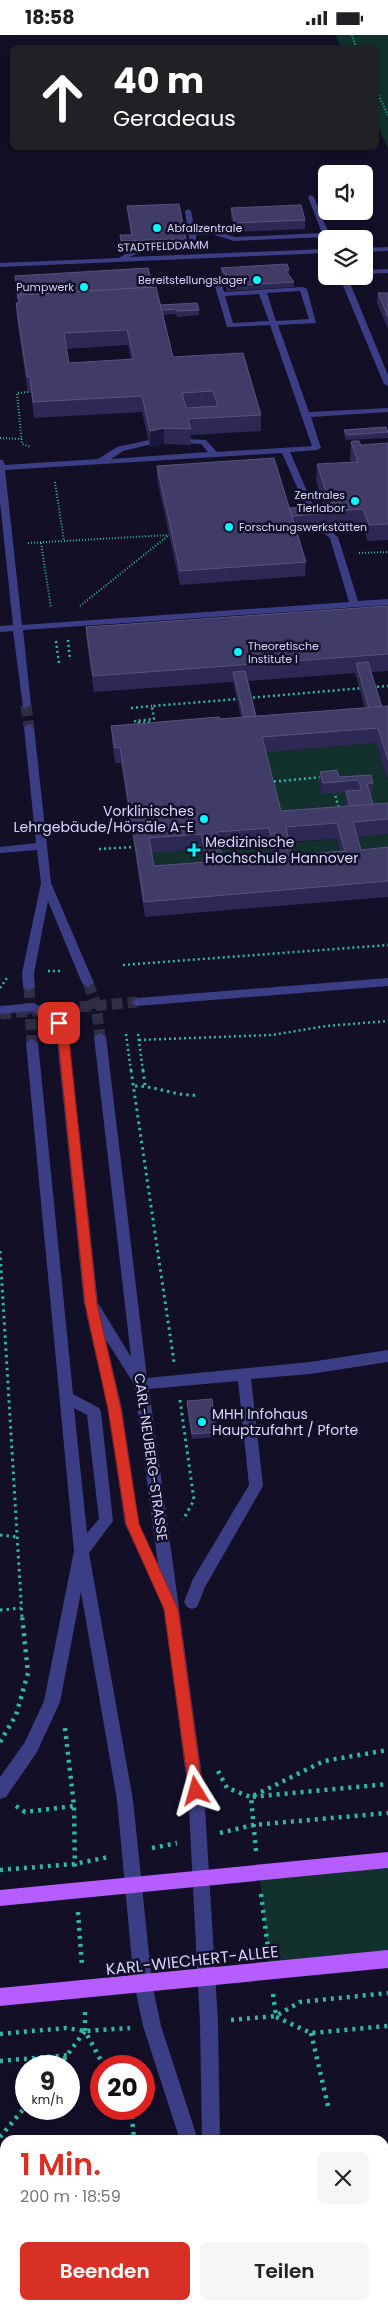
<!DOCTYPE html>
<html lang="de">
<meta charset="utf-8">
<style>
body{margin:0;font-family:Poppins,sans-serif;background:#f6f6f6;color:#202124;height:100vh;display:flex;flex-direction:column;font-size:19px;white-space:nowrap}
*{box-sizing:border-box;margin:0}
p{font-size:16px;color:#757577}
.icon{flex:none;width:28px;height:28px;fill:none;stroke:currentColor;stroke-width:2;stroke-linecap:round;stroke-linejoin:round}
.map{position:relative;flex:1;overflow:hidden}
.details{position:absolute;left:0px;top:2100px;width:389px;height:175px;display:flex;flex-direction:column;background:#fff;border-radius:15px 15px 0 0;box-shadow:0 2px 8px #0003}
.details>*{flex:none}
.hud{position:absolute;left:10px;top:10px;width:369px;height:105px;border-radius:8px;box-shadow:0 2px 8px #0003;background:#202124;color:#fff;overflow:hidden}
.tools{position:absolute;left:318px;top:130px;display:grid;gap:10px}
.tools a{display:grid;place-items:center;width:55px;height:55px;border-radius:8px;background:#fff;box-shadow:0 2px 8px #0003;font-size:25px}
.speed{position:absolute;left:15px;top:2020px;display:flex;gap:10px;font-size:25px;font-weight:700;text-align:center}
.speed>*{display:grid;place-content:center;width:65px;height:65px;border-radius:50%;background:#fff;box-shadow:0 2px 8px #0003;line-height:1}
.speed small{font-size:12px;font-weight:400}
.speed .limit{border:8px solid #d22;background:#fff;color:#111}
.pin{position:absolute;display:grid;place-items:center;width:42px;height:42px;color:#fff;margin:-21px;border-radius:10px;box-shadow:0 2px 8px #0006}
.me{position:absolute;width:55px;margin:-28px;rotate:352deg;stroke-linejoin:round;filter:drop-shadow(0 0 4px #0008)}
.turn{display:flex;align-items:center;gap:18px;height:105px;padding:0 20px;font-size:22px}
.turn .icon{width:65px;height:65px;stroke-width:2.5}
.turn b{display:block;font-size:35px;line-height:42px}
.round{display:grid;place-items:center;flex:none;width:52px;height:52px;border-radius:8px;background:#f6f6f6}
.overview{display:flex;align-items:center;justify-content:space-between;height:85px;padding:0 20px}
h1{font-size:30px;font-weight:600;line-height:38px;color:#d93025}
.action{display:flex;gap:10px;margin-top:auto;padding:10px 20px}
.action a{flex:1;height:58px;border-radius:8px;background:#d93025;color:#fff;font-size:20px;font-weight:600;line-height:58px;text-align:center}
.action a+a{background:#f6f6f6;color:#202124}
.status{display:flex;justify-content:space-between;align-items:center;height:35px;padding:0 25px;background:#fff;direction:ltr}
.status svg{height:14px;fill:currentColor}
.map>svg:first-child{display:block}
.green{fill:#12312d}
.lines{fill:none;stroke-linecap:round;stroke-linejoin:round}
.minor-tunnel{stroke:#302d47;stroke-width:11;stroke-dasharray:11 5;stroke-linecap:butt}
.path-far3{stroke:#30b8a5;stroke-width:2;stroke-dasharray:1 2;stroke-linecap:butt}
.path-far2{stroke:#30b8a5;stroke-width:2.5;stroke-dasharray:2 3;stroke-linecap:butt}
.path-far1{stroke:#30b8a5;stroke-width:3;stroke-dasharray:2.5 4;stroke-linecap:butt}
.path{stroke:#30b8a5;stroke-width:4.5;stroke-dasharray:3 5;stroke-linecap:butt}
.minor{fill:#3b3e85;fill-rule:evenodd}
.major{fill:#b55dfe;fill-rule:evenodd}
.wall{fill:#2e2855;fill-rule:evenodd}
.shaded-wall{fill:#1b163b}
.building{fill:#403b67;stroke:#58537f;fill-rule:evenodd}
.route{fill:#d93025;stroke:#8d1f18}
.poi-dot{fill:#02f9fe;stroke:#120f27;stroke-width:2}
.labels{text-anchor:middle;stroke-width:5;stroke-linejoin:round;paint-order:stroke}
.far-poi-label{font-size:11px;fill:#d7d5ff;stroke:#120f27;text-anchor:start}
.far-street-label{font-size:11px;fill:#d7d5ff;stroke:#120f27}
.poi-label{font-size:14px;fill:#d7d5ff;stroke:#120f27;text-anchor:start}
.street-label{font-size:14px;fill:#d7d5ff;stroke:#120f27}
.near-street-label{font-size:16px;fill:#d7d5ff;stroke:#120f27}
</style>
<div class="status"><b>18:58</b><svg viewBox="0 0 49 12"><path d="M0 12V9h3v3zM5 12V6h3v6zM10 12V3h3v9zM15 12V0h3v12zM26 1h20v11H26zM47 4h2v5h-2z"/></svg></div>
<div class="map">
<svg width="388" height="2275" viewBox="0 0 388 2275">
<rect width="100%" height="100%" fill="#120f27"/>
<g class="green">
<polygon points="335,0 388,0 388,113 376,88 376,12 341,12"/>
<polygon points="376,708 388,745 388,783 280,792 262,717"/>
<polygon points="388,799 388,828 359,830 352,802"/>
<polygon points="336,804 344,831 291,836 285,808"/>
<polygon points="269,809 275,837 223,841 217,813"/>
<polygon points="201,814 207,842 154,847 150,818"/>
<polygon points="388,1825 388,1924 270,1935 259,1837"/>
</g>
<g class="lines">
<g class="minor-tunnel">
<polyline points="26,670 29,692"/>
<polyline points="88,948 96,970 100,1002"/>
<polyline points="29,952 32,1008"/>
<polyline points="0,979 137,967"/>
</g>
<g class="path-far3">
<polyline points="352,0 356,12"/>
<polyline points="376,55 388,80"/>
<polyline points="28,357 17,358 22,409 31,412"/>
<polyline points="0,403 22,404"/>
<polyline points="55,447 64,506"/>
<polyline points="28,508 169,500"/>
<polyline points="41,508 51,573"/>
<polyline points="359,518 388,517"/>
<polyline points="80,571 169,500"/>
</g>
<g class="path-far2">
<polyline points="68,605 70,625"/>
<polyline points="56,606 59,628"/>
<polyline points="372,652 388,651"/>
<polyline points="248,663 363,653"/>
<polyline points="131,673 152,671"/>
<polyline points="151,691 151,687 136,688 135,686 154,684 152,671 239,664"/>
<polyline points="269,747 323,742"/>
<polyline points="334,756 339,774"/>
<polyline points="99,814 134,812"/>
<polyline points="123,930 388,910"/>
<polyline points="48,936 62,936"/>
<polyline points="0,953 7,943"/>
<polyline points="126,999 131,1036"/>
<polyline points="138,999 143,1036"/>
<polyline points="139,1005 272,1000 326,991 388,986"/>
</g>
<g class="path-far1">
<polyline points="131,1035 174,1327"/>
<polyline points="143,1035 145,1050"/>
<path d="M135,1051C157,1051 177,1062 199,1060"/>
<polyline points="0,1216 22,1582"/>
<polyline points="180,1365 194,1465 183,1485"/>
<polyline points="0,1500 17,1502"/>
<polyline points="0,1575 21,1573"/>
</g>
<g class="path">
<polyline points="65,1693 74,1771 75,1834"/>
<polyline points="0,1707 16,1680 28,1638 22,1581"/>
<polyline points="218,1736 227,1753 251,1762 324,1726 388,1715"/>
<polyline points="16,1771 25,1777 74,1771"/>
<polyline points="220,1798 253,1790 388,1778"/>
<polyline points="152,1813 177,1808"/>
<polyline points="256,1816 251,1762 388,1749"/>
<polyline points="0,1835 74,1829 109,1822"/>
<polyline points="261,1859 268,1913"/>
<polyline points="78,1877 82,1931"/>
<polyline points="273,1959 276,1981"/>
<polyline points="85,1977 85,1996 104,2031"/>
<polyline points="276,1982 311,1998 388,1991"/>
<polyline points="231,1985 276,1981 300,1967 388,1958"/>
<polyline points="311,1998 329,2075"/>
<polyline points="0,1999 66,1993 85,1996 130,1993"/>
<polyline points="0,2026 69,2020"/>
<polyline points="59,2031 85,1996"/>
<polyline points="128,2074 132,2081 134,2105"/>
<polyline points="0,2102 26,2071"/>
<polyline points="146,2270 146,2275"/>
</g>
<g class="minor">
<path d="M311,160L314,162L331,204H326V206L324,202L234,206L212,199L196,200V212L147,215L129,222L326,214V218L0,232V228L119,223C140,208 165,209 190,209L185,176L188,174L191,176L195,196L213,195L235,202L322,198L308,162Z"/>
<polygon points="388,212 388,216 364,217 364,213"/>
<polygon points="388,234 388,238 364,239 364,235"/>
<polygon points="339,241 347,241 388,340 388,351 384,349"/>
<path d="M217,244L221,246L224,257L303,252L307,254L316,288L278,290L309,377L388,373V377L311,382L321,413L317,415L290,417L320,486L316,489L312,486L282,418L5,435L22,590L349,567L330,503L318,494L322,491L338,502L358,566L388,564V570L23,595L31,670L26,673L23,672L13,596L0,597V591L13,590L0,467V425H3L5,430L98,424L117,412L149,405H152V409L123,416L111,424L208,417L201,409L187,408V404L206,405L217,417L312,411L270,290L227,292L214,248L156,251L152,249L156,247ZM300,256L309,284L276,286L267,258ZM259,259L269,286L233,288L225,261Z"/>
<polygon points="29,689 34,692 51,848 94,948 88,952 82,948 48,866 34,938 35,952 29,956 23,952 22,938 41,848 37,815 0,818 0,812 36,808 24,692"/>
<polygon points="388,943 388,951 137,971 131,967 137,963"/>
<path d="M34,968L65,988L69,1004L98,1268L131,1322L94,1002L100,998L106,1002L147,1343L310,1327L388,1315V1327L310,1339L251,1344L263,1451L205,1552L197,1572L192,1574L187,1572L184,1567L193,1544L249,1450L238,1346L149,1354L204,1756L218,1987L220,2105H202L200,1987L188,1756L163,1568L161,1567L125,1489L108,1374L86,1278L88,1275L84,1269L57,1004L54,990L32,976L0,979V971ZM106,1305L134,1349L158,1529L139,1489L122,1374Z"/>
<path d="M32,1004L38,1008L73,1359L99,1373L101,1377L113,1486L89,1518L133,1765L152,1948L161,1991L198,2105H180L143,1991L134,1948L117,1765L81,1557L60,1667L37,1717L6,1762L0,1764V1742L25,1707L44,1666L74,1516L26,1008ZM74,1373L87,1380L99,1484L87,1498Z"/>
<rect x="211" y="2270" width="20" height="5"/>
</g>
<g class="major">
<polygon points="388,1817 388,1833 0,1871 0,1855"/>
<polygon points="388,1915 388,1933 0,1971 0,1953"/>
</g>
</g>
<g class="wall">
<polygon points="127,171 186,204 186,209 121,211 120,200 131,200"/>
<polygon points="231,173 305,185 305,194 235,197 231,182"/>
<polygon points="221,233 289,235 289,240 294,247 294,252 227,256 225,250 225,245 221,238"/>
<path d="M15,246L153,252L160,270L199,275V280L177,282L176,279L163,280L173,322L261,380V396L191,400V410L164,409L150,412L142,377L34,383L31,358H28L17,284L16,268H18ZM128,310L131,325L69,328L66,314Z"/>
<polygon points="378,258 388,258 388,294 377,268"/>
<polygon points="344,395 388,396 388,403 346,405 344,400"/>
<polygon points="351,407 361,410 388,408 388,505 368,506 362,491 296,495 306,527 305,541 180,550 157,444 157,431 290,475 324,471 316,446 317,429 351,427 350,423"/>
<path d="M388,571V636L371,637L382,672L388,671V745L376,708L266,717L281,776L346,771L345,767L346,757L322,759L319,747L320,737L339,742L373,748L372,759H370L373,769L388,768V799L357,802L361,815L388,812V862L145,882L121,728H115L112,707L111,691L241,682L233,647L94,657L87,609L86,592ZM355,638L365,673L256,681L248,646ZM336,804L340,816L292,820L289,807ZM269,809L272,822L223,826L220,813ZM201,814L204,827L154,831L152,818Z"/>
<polygon points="187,1366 216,1397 216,1402 192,1404 187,1372"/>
</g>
<polygon class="shaded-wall" points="164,393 164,409 150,412 150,396"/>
<g class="building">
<polygon points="179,169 186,204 121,206 120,200 132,200 127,171"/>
<polygon points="301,170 305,185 235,188 231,173"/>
<polygon points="287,229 289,235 285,235 294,247 227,251 225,245 229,245 221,233"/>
<polygon points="148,233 153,252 19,260 19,264 18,264 15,241"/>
<path d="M156,252L173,322L243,318L261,380L188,384L191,394L164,393L150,396L142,361L33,367L30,342H27L16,268H19V260ZM127,295L134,324L69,328L64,298ZM213,356L218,371L186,373L182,358Z"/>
<polygon points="378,258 388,258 388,282"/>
<polygon points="197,268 199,275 177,276 176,274 161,275 160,270"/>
<polygon points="386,392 388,397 347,400 344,395"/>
<polygon points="353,406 359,406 361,410 388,408 388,489 369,490 363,474 332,476 317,429 358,427 351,407"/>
<polygon points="274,423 306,527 180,536 157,431"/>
<polygon points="330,471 332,478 292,481 290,473"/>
<polygon points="388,571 388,619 93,641 86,592"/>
<polygon points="368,627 382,672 369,673 356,628"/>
<polygon points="245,636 256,681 244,682 233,637"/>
<path d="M388,671V725L378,693L262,702L281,776L388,768V784L353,787L361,815L388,812V846L144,867L120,712L115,713L111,691L219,682L220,684ZM337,788L345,816L292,820L286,792ZM269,793L276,821L223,826L217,797ZM201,799L207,827L154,831L149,803Z"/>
<polygon points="337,735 339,742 371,740 373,748 367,749 373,769 350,771 346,756 362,755 358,745 323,748 320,737"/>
<polygon points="212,1364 216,1397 192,1399 187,1366"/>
<polygon points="30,2270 71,2270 71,2275 19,2275"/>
</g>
<polygon class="route" points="59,984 65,988 69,1004 97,1269 121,1374 139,1489 178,1574 203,1756 201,1762 196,1764 191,1762 189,1756 164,1574 126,1489 108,1374 85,1269 58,1004 54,988"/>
<g class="poi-dot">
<circle cx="157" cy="193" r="5"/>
<circle cx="257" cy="245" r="5"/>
<circle cx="84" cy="252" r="5"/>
<circle cx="355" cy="466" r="5"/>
<circle cx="229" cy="492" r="5"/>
<circle cx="238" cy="617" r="5"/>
<circle cx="204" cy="784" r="5"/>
<path d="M191.5 807.5h5v5h5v5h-5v5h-5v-5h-5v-5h5z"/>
<circle cx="202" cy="1387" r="5"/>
</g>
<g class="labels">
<g class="far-poi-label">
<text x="167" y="197">Abfallzentrale</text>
<text x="247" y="249" text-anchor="end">Bereitstellungslager</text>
<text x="74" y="256" text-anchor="end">Pumpwerk</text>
<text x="345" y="464" text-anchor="end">Zentrales<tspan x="345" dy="13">Tierlabor</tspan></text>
<text x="239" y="496">Forschungswerkstätten</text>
<text x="248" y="615">Theoretische<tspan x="248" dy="13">Institute I</tspan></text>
</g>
<g class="far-street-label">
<text transform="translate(163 211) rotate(-2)" y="4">STADTFELDDAMM</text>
</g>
<g class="poi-label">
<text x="194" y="781" text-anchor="end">Vorklinisches<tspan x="194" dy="16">Lehrgebäude/Hörsäle A-E</tspan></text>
<text x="205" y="812">Medizinische<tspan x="205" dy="16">Hochschule Hannover</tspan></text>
<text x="212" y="1384">MHH Infohaus<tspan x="212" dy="16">Hauptzufahrt / Pforte</tspan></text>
</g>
<g class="street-label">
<text transform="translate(151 1422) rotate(82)" y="5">CARL-NEUBERG-STRASSE</text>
</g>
<g class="near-street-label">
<text transform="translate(192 1925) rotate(-6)" y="6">KARL-WIECHERT-ALLEE</text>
</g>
</g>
</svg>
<div class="tools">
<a><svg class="icon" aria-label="sound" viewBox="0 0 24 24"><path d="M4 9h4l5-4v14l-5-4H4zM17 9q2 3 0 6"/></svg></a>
<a><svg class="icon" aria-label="layers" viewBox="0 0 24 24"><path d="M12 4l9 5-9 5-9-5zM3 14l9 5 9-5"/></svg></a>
</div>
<div class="speed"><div>9<small>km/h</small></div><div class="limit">20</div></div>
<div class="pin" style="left:59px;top:988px;background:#d93025"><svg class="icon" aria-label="arrive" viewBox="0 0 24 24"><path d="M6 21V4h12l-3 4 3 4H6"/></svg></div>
<svg class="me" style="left:196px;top:1756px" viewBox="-20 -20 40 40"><path d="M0-17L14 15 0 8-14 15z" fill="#d93025" stroke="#fff" stroke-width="4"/></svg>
<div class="hud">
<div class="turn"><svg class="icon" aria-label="ahead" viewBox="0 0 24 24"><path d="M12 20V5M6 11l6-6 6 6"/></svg><div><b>40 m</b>Geradeaus</div></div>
</div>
<section class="details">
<div class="overview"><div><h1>1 Min.</h1><p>200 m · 18:59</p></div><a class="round"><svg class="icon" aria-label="close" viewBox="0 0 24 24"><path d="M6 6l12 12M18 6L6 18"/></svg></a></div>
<div class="action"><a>Beenden</a><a>Teilen</a></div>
</section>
</div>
